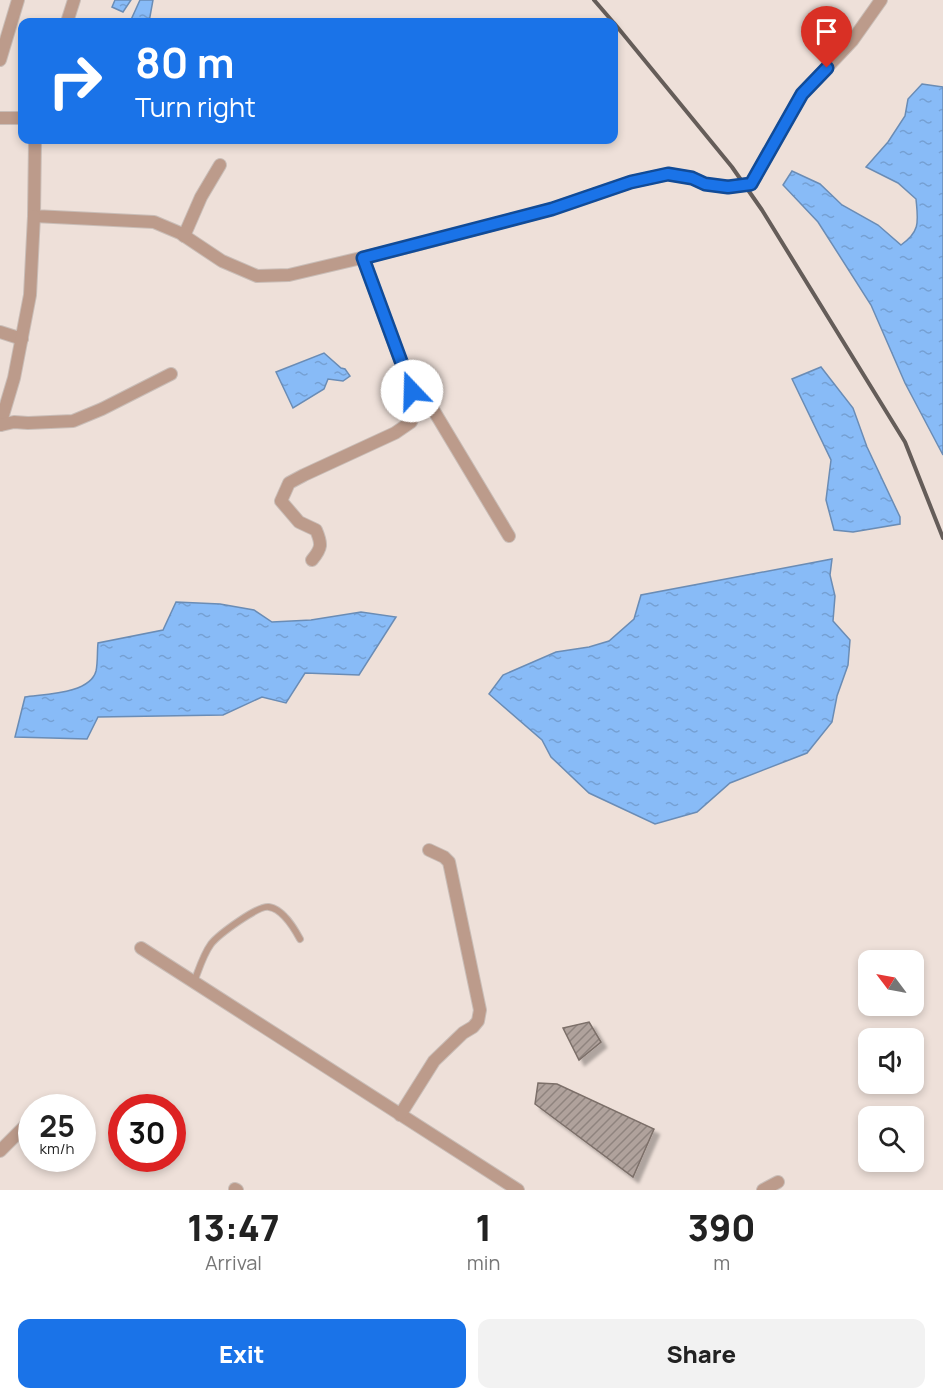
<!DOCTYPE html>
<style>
body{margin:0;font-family:Manrope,sans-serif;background:#f2f2f2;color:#222;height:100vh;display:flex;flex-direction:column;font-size:22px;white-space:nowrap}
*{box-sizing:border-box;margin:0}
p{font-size:20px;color:#767676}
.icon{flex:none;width:33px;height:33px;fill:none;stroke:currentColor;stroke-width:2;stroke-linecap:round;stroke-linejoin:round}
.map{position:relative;height:1190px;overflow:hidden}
.details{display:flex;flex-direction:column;background:#fff;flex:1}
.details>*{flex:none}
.banner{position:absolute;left:18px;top:18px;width:600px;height:126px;border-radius:12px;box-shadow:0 3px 9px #0003;background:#1a73e8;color:#fff;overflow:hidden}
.needle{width:39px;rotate:302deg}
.buttons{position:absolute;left:858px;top:950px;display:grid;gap:12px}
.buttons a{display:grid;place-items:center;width:66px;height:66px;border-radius:12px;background:#fff;box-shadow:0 3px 9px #0003;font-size:30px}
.speed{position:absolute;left:18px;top:1094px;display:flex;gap:12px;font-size:30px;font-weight:700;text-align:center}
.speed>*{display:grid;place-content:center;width:78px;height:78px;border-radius:50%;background:#fff;box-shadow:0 3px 9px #0003;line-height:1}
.speed small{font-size:15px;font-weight:400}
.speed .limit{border:9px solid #d22;background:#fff;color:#111}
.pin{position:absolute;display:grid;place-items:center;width:51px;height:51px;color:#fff;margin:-62px -26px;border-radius:50% 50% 50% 0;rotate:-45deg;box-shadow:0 0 6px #0007}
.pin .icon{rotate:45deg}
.me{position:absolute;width:66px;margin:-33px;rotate:339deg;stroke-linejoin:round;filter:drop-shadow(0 0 4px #0008)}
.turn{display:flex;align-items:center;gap:21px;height:126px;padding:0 18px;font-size:27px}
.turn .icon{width:78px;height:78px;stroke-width:2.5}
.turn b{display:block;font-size:42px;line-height:51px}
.eta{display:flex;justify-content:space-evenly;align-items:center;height:102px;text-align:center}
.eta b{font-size:36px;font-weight:800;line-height:42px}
.cta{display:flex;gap:12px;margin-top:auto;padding:12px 18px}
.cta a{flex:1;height:69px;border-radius:12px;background:#1a73e8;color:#fff;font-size:24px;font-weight:800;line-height:69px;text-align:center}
.cta a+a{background:#f2f2f2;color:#222}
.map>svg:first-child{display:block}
.water{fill:url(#water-ripples);stroke:#6a8cb5;stroke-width:1.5}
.building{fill:url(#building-hatch);stroke:#7c6f69;stroke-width:1.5;filter:url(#shadow)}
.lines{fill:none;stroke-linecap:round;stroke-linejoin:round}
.service-casing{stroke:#c9bdb7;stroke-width:8}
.minor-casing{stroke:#c9bdb7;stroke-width:14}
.service{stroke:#bc9b8b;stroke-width:6}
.minor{stroke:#bc9b8b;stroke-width:12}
.rail{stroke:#655d59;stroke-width:4}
.route-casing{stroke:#114b97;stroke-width:15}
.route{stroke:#1a73e8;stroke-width:10}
</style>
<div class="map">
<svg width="943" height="1190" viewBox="0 0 943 1190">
<defs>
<pattern id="water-ripples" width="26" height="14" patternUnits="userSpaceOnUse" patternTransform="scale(1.5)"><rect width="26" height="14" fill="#88bbf7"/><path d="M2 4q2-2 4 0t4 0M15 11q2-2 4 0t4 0" fill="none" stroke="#75a0d3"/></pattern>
<pattern id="building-hatch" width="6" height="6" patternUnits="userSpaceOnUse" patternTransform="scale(1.5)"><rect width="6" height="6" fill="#b0a29c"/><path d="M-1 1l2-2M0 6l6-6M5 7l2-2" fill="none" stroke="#8f837e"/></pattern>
<filter id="shadow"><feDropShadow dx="5.5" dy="5.5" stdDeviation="1.5" flood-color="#0004"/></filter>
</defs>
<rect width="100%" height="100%" fill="#eee0d9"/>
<g class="water">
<polygon points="115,0 131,0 123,12 112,7"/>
<polygon points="140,0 153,0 149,22 130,22"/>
<path d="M922,84L943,87V455L905,383L871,305L818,222L783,185L792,171L820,184L842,205L878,225L901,245C921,231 918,221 916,199L898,183L866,167L888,142L905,116L908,99Z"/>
<polygon points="324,353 341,368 345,369 350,376 343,381 328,379 324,389 293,408 276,372"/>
<polygon points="821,367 853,408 867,447 900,517 900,524 853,532 834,530 826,500 831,460 792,379"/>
<polygon points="832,559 830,575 835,596 833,621 850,640 848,665 837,696 832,722 807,753 730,783 697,812 655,824 589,793 551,757 542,740 489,694 503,675 556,652 589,647 609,641 634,619 641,595"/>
<path d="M176,602L220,604L254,610L272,622L311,620L361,612L396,617L359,675L305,673L286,703L262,697L223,715L98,717L87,739L15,737L25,697C44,694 90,694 96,671C98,662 97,651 98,643L163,630Z"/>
</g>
<g class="building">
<polygon points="589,1022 601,1042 579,1060 563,1028"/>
<polygon points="538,1083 557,1084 654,1129 633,1177 535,1104"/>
</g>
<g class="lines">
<defs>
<path id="service" d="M194,982C199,969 203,955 211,944C218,935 258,905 269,907C283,909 294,928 300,939"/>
<g id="minor">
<polyline points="67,22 74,0"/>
<polyline points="0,60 18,0"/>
<polyline points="0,118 22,118"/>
<polyline points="35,140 34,216 154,222 180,233 222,261 257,276 289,275 412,246 552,209 631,182 668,174 692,178 705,184 728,187 751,184 802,94 852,41 881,0"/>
<polyline points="184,236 201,197 220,165"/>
<polyline points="0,332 22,339"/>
<polyline points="417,406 431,406 509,536"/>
<polyline points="0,425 14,378 30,295 34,216"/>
<polyline points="1,425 14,422 28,423 73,421 102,409 171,374"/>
<path d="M312,560C322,548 322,544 316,530L299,522L281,501L289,483L304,475L395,433L411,422L417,406L363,258"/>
<polyline points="141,948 518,1190"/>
<polyline points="43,1107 44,1106"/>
<polyline points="400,1115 434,1061 463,1033 473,1027 478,1021 480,1010 449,862 444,857 429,850"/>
<polyline points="0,1151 32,1119"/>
<polyline points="235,1189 237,1190"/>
<polyline points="763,1190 778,1182"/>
</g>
</defs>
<use href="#service" class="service-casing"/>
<use href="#minor" class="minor-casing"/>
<use href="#service" class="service"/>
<use href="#minor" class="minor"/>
<g class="rail">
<polyline points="594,0 613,22"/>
<polyline points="614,23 732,167 762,210 905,442 943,538"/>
</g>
</g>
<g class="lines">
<defs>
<polyline id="route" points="412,391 363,258 552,209 631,182 668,174 692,178 705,184 728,187 751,184 802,94 827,68"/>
</defs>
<use href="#route" class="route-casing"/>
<use href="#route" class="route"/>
</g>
</svg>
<div class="buttons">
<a><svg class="needle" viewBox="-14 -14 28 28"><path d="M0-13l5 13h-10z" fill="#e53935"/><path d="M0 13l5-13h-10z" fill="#767676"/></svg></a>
<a><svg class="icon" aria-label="sound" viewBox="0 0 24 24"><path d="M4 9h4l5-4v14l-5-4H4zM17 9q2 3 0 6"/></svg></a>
<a><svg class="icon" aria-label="search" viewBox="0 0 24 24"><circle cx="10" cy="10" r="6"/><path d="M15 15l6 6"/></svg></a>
</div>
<div class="speed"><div>25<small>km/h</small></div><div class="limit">30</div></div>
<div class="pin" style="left:827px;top:68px;background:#d93025"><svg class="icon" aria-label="arrive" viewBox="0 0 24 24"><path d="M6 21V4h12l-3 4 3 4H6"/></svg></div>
<svg class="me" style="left:412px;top:391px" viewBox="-20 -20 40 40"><circle r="19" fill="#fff"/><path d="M0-13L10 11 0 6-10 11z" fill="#1a73e8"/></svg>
<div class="banner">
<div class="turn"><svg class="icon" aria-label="right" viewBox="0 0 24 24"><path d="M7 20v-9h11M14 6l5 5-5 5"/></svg><div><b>80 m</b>Turn right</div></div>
</div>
</div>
<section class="details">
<div class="eta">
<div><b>13:47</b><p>Arrival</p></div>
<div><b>1</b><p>min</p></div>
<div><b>390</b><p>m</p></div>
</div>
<div class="cta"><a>Exit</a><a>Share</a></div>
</section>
